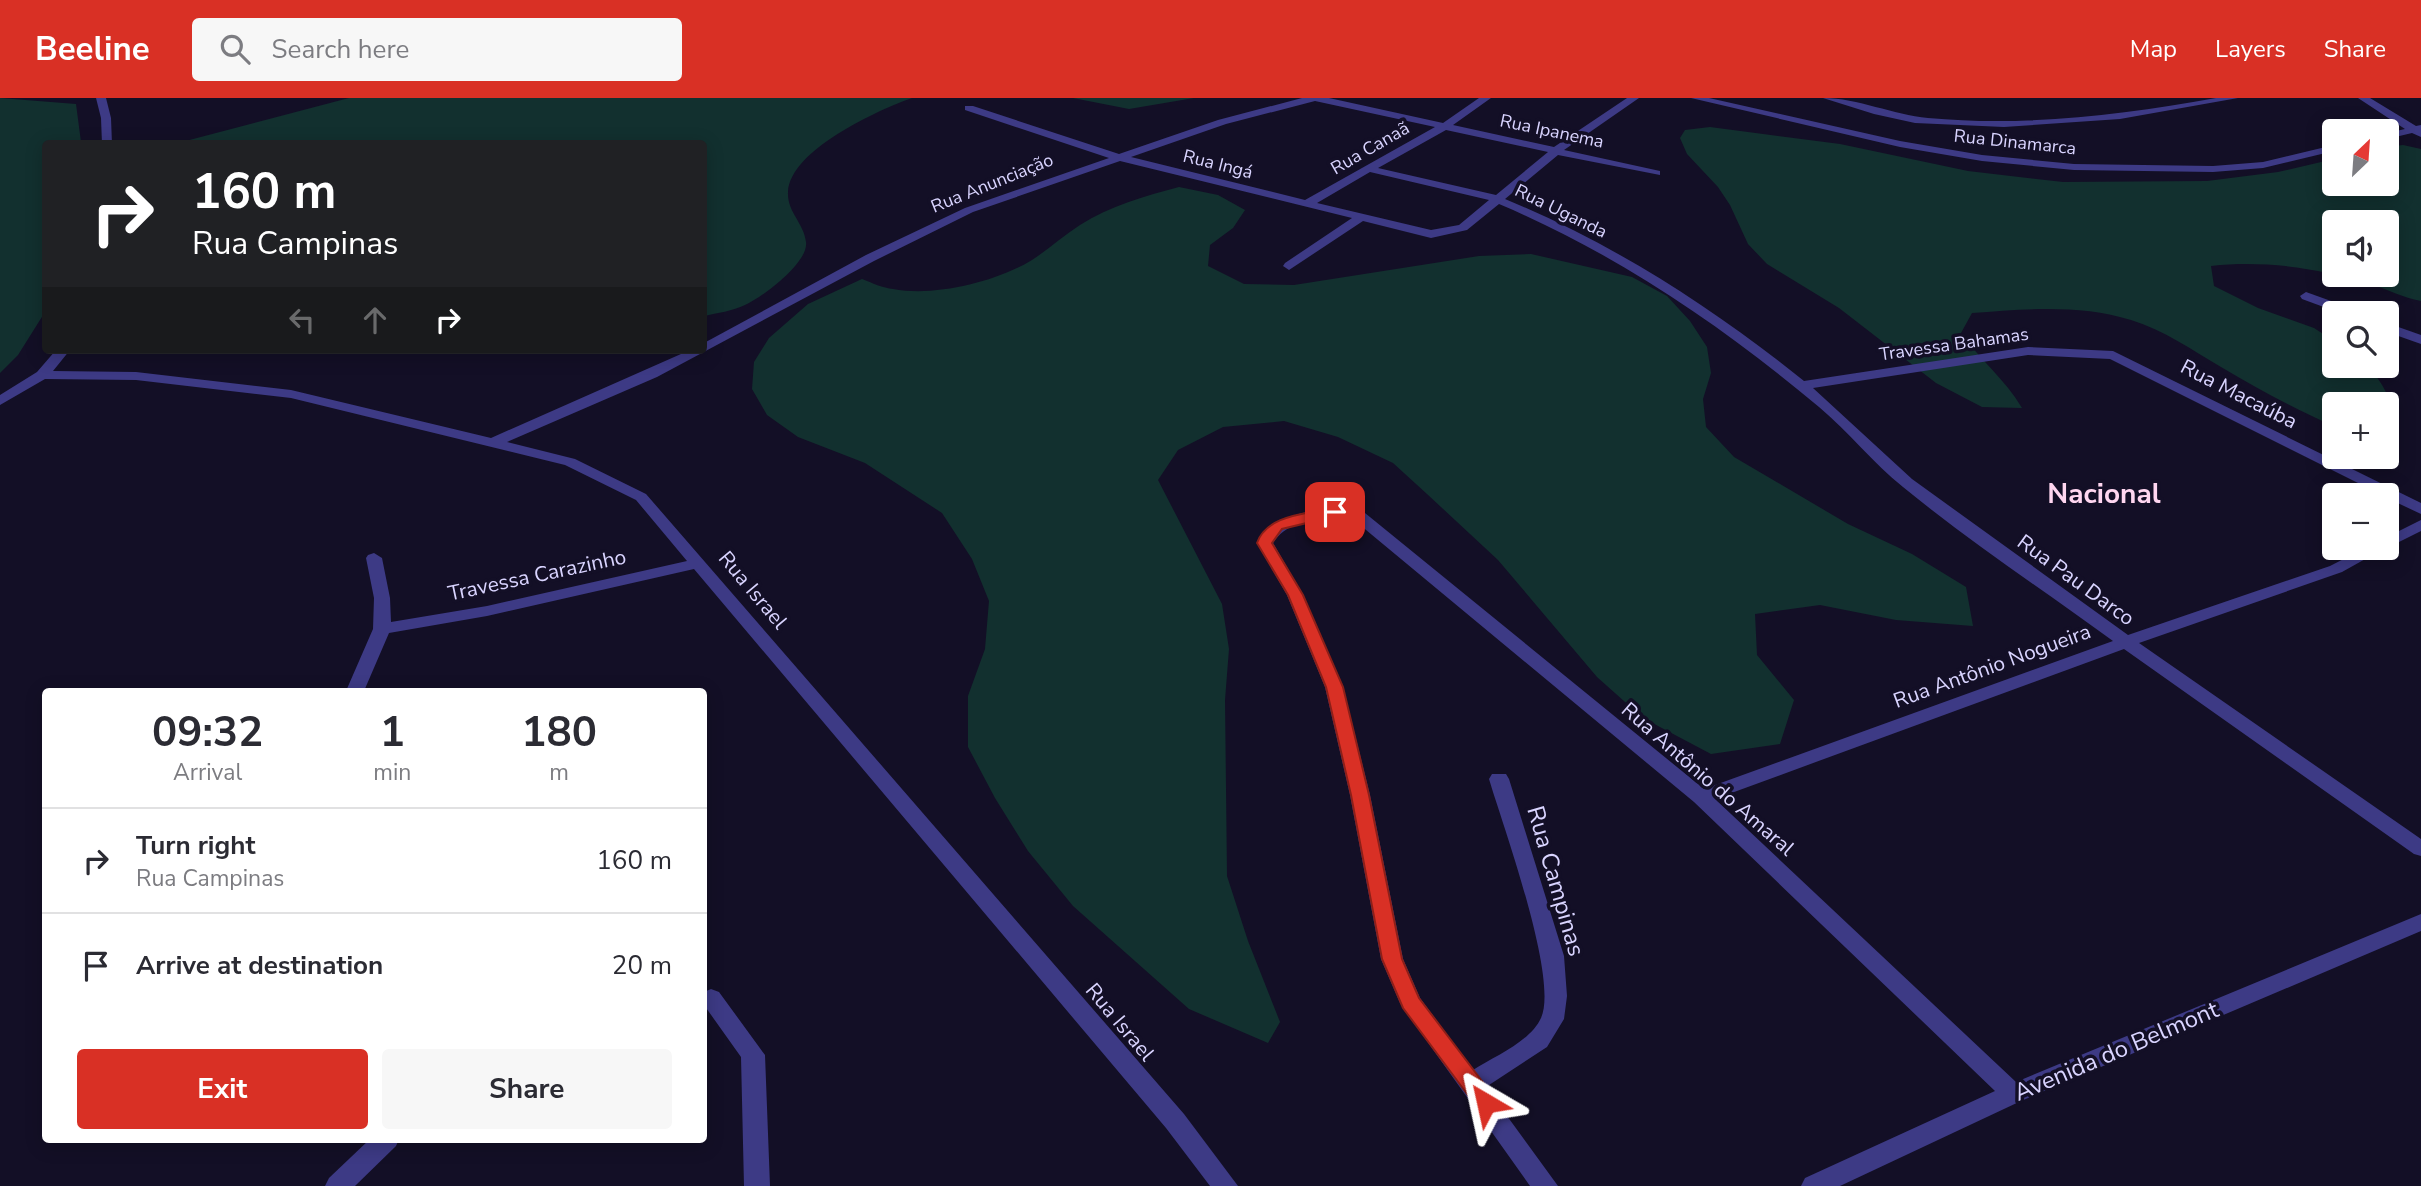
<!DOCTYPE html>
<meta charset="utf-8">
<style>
body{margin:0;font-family:"Nunito Sans",sans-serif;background:#f7f7f7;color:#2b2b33;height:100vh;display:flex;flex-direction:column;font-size:26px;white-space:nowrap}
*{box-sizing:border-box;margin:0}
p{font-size:23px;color:#7c7c81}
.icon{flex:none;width:38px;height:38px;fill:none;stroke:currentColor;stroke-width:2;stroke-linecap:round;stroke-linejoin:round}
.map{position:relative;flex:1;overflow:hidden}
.details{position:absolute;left:42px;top:590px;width:665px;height:455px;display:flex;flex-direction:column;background:#fff;border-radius:7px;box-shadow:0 4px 18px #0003}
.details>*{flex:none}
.guide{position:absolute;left:42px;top:42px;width:665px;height:214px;border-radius:7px;box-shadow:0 4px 18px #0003;background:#202124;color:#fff;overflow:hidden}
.needle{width:46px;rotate:25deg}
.buttons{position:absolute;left:2322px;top:21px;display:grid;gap:14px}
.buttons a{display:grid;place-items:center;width:77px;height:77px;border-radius:7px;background:#fff;box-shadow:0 4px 18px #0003;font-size:35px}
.pin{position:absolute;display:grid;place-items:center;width:60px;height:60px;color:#fff;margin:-30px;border-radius:14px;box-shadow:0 4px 10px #0006}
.me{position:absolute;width:77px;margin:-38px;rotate:324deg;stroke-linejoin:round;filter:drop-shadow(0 0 5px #0008)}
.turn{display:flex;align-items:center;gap:24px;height:147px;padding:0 35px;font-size:32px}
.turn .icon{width:91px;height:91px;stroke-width:2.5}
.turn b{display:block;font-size:49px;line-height:60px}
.lanes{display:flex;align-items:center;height:66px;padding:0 35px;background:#0003;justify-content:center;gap:35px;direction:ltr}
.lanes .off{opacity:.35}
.eta{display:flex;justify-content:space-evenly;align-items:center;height:119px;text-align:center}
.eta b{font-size:42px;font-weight:700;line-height:49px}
.button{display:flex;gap:14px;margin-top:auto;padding:14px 35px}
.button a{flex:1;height:80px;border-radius:7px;background:#d93025;color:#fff;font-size:28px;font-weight:700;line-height:80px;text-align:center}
.button a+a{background:#f7f7f7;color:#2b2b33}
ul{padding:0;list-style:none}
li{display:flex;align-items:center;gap:21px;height:105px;padding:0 35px;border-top:2px solid #e1e1e2}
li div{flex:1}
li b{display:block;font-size:26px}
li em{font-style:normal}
header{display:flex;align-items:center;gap:42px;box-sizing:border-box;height:98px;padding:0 35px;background:#d93025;color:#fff}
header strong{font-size:33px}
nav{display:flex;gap:38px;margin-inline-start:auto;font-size:24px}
.search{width:490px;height:63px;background:#f7f7f7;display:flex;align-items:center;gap:18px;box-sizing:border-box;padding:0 24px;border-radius:7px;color:#7c7c81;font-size:26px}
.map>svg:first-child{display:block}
.green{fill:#12302f;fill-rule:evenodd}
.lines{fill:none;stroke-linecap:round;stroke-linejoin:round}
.minor{fill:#3d3a85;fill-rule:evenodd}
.route{fill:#d93025;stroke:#8d1f18;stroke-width:2}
.labels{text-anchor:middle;stroke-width:7;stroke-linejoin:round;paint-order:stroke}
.far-street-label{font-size:18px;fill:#d9d4ff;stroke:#130f26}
.street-label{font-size:21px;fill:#d9d4ff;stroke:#130f26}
.near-street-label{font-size:24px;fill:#d9d4ff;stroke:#130f26}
.district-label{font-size:28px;font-weight:bold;fill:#ffd6f0;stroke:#130f26}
</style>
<header>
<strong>Beeline</strong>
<div class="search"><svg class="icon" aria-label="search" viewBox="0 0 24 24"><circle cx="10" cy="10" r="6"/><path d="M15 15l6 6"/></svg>Search here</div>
<nav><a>Map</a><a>Layers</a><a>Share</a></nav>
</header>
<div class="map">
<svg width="2421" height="1088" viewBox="0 0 2421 1088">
<rect width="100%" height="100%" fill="#130f26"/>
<g class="green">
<polygon points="0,0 76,6 81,44 46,46 45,214 18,257 0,275"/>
<path d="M349,0H912C878,12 790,52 788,94C787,114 804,125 806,144C809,164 763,199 745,207C733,213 717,215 704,218V46L178,45Z"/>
<polygon points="1073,0 1194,0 1129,11"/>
<path d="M1710,29L1840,46L1968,73L2063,84L2207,83L2278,74L2334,61V86H2387V49L2403,47L2421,51V203C2403,200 2387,191 2370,186C2319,170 2264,162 2211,168L2214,188L2258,210L2314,230L2334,243V268H2368C2387,291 2394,304 2392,334L2387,336V306H2334V328C2295,311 2258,291 2221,269C2192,252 2164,232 2131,222C2080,206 2024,211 1972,215L1961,235C1980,262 2005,281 2022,310L1982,309L1936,285L1839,210L1767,166L1748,146L1730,107L1718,89L1687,56L1680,40L1685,32ZM2334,124H2387V177H2334Z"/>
<path d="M1179,89L1218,97L1245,112L1233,130L1210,147L1208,168L1244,186L1294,187L1479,158L1531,156L1632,179L1667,198L1690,223L1707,249L1711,275L1703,301L1706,329L1734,359L1848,426L1912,456L1966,489L1973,528L1896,522L1820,507L1755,516L1757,557L1794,602L1780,646L1711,656L1643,620L1597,579L1498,462L1427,396L1393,365L1338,339L1284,323L1223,329L1178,352L1158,382L1222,506L1229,551L1225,602L1227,778L1248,843L1280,924L1268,945L1189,911L1073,808L1028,753L995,700L968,649V598L985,551L989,503L972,461L942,415L865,365L798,339L767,317L752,291L754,264L769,240L808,206L862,181C872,185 883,190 893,191C935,199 996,184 1032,162C1049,151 1063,138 1080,127C1110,108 1145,98 1179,89Z"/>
</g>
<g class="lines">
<g class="minor">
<polygon points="96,0 106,0 111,20 112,46 102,46 101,20"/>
<path d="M1302,0H1329L1443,25L1479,0H1491L1453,27L1554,49L1627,0H1639L1564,52L1660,73V77L1558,57L1505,101C1614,146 1712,209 1804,283L2028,249L2113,253L2421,405V416L2387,400V397H2382L2110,261L2028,257L1813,290L1912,381L2128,537L2330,468L2365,450H2385L2342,474L2139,545L2421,741V758L2414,756L2124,551L1715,701L2016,984L2421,816V833L2021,1003L1840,1088H1801L1805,1080L1995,993L1694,704L1354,422C1328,418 1288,420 1273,445L1303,497L1343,589L1370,697L1403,861L1420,900L1473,972C1495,958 1530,944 1541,920C1559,881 1503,728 1489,681L1492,676H1506L1509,681L1564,858L1567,898L1564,921L1547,949L1486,989L1558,1088H1530L1400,905L1381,861L1350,697L1325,589L1287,497L1257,445C1278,412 1329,406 1365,415L1704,691L2113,543C2043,492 1970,444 1903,389C1873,365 1849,334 1819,309C1721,227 1617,156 1499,106L1467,132L1431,140L1363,123L1289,172L1283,168L1285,165L1352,120L1120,63L973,114L874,163L657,279L507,344L575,361L646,396L1184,1016L1238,1088H1210L1166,1030L694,471L487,518L389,535L364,593H346L373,531L374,500L366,460L368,457L374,455L382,460L390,500L391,524L487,508L687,463L636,402L565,367L291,300L136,282L45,281L0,307V297L37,274L56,252H70L53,273L136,274L291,292L491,340L690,252H704V245L866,157L965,110L1109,60L965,12V8H973L1119,56L1218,22ZM1315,3L1435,29L1305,102L1131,59L1226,26ZM1446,32L1548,54L1496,97L1378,70ZM1370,74L1489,102L1459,127L1431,132L1317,105Z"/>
<polygon points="1691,0 1709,0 1900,43 1982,57 2074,66 2213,68 2263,64 2334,47 2334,53 2263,70 2213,74 2074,72 1982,63 1900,49"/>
<path d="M1823,0C1858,0 1893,17 1928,20C2025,29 2121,17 2216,0H2238L2120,21L2004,29L1915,25L1874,16Z"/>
<polygon points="2358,0 2370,0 2416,28 2421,27 2421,39 2412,35 2387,41 2387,35 2405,31"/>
<polygon points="2306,194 2356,212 2357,215 2340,215 2302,201 2300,198"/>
<polygon points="2387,225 2421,237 2421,246 2387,234"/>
<polygon points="2421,422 2421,433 2387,450 2387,439"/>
<polygon points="711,891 719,894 765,957 770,1088 744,1088 741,959 704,907 704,894"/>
<polygon points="370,1041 399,1041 396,1048 355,1088 325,1088 329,1080"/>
</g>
</g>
<path class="route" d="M1335,409L1342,414L1340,417L1282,431L1272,445L1303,497L1343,589L1369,697L1402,861L1419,900L1494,999L1497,1005L1494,1012L1486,1014L1479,1012L1403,910L1382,861L1351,697L1326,589L1288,497L1257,445C1267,416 1309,416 1335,409Z"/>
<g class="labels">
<g class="far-street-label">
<text transform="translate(1552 33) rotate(12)" y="6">Rua Ipanema</text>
<text transform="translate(2015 44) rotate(6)" y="6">Rua Dinamarca</text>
<text transform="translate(1370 50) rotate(-30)" y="6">Rua Canaã</text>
<text transform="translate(1218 66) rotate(14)" y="6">Rua Ingá</text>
<text transform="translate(992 85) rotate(-22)" y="6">Rua Anunciação</text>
<text transform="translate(1561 113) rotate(26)" y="6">Rua Uganda</text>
<text transform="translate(1954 246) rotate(-8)" y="6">Travessa Bahamas</text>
</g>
<g class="street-label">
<text transform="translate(2239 296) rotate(27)" y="7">Rua Macaúba</text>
<text transform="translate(537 477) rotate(-12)" y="7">Travessa Carazinho</text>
<text transform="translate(2076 482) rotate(36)" y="7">Rua Pau Darco</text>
<text transform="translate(753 492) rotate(50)" y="7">Rua Israel</text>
<text transform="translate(1992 568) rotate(-20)" y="7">Rua Antônio Nogueira</text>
<text transform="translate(1708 681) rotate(41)" y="7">Rua Antônio do Amaral</text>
<text transform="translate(1120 924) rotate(50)" y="7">Rua Israel</text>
</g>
<g class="near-street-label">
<text transform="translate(1556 783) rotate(74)" y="8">Rua Campinas</text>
<text transform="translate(2116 953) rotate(-23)" y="8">Avenida do Belmont</text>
</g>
<g class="district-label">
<text x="2104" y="405">Nacional</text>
</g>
</g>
</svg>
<div class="buttons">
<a><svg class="needle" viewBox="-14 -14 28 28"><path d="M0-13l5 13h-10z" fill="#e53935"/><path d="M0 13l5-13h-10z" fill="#7c7c81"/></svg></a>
<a><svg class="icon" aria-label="sound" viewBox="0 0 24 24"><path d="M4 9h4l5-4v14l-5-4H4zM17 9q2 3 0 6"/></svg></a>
<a><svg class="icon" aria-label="search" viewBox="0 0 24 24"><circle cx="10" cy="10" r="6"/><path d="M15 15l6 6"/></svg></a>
<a>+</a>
<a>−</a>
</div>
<div class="pin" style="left:1335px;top:414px;background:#d93025"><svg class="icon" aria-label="arrive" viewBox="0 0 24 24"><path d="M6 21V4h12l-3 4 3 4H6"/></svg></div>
<svg class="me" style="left:1486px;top:1005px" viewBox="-20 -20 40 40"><path d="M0-17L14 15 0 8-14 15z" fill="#d93025" stroke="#fff" stroke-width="4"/></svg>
<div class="guide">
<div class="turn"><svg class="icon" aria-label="right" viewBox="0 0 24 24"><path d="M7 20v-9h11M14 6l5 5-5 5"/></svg><div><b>160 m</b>Rua Campinas</div></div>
<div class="lanes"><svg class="icon off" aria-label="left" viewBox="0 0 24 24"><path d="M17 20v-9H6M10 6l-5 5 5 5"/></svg><svg class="icon off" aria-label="ahead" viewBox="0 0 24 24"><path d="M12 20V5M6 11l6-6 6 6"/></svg><svg class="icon" aria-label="right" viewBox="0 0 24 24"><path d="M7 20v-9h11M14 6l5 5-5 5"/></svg></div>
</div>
<section class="details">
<div class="eta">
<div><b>09:32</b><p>Arrival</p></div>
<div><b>1</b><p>min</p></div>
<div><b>180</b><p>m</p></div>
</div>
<ul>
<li><svg class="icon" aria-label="right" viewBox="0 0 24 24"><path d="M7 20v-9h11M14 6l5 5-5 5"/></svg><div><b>Turn right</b><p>Rua Campinas</p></div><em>160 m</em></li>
<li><svg class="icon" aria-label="arrive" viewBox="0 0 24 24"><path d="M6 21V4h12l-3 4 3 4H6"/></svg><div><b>Arrive at destination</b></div><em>20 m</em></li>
</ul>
<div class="button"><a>Exit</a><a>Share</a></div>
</section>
</div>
